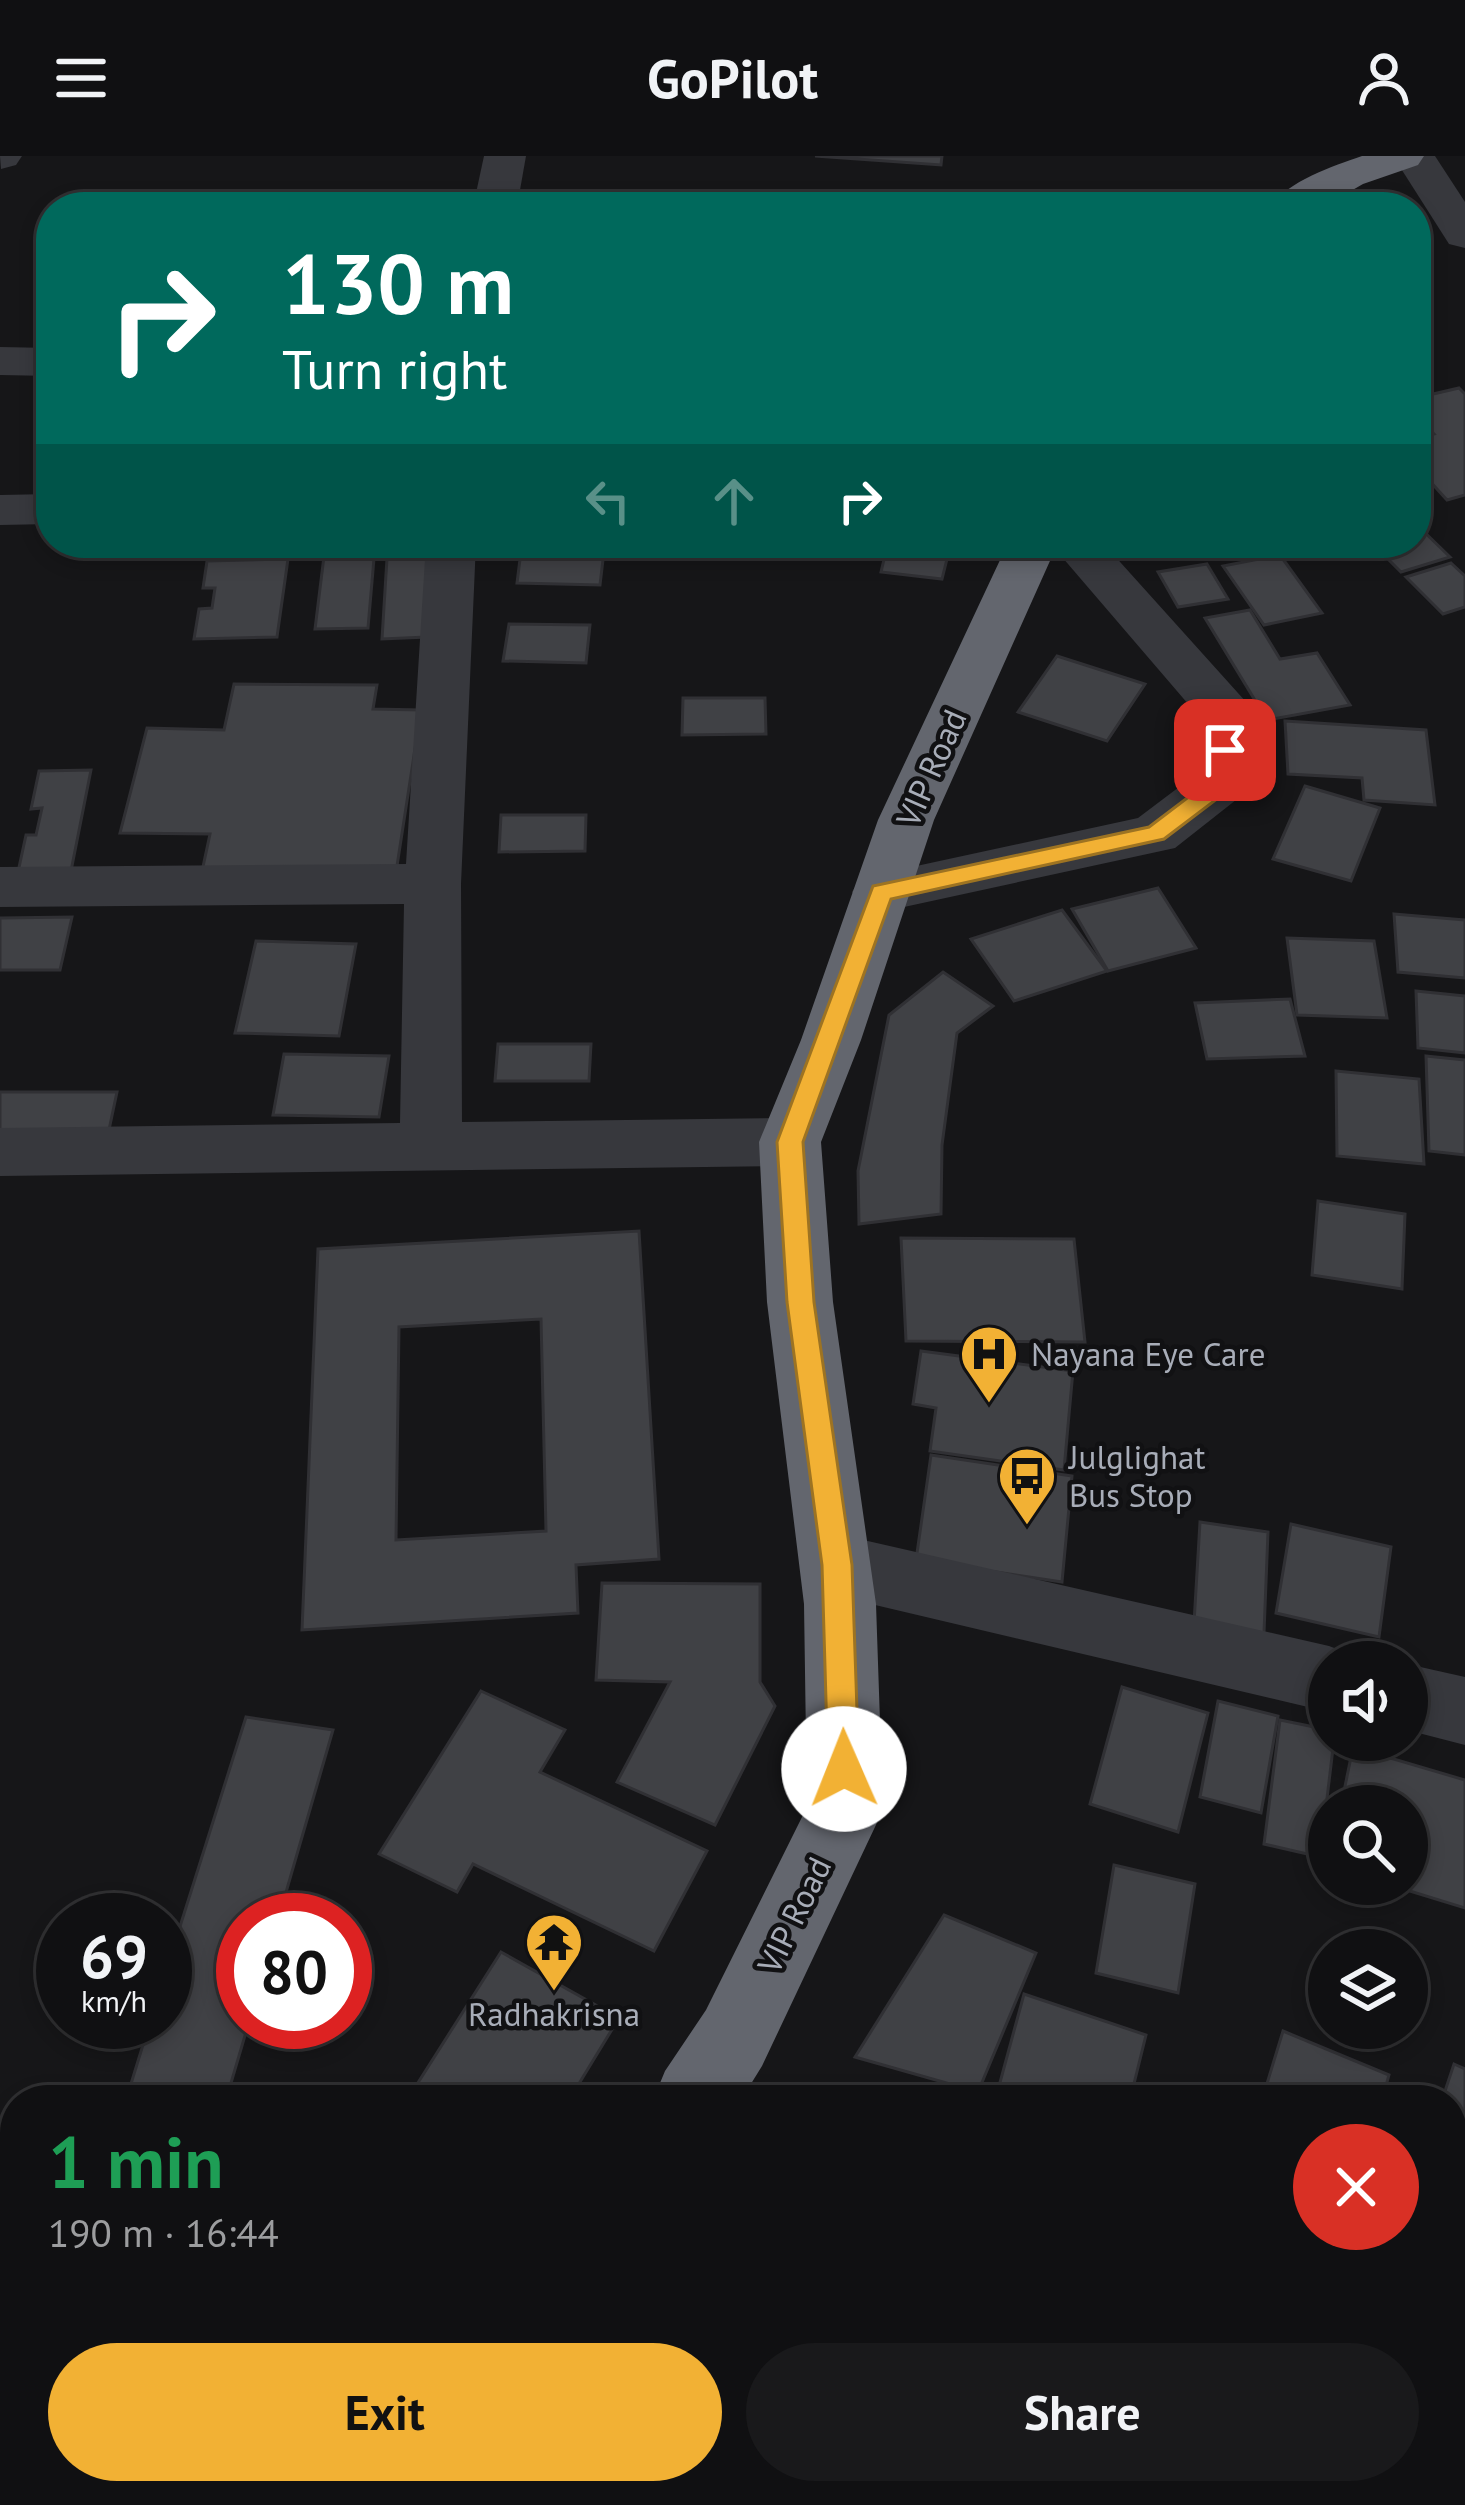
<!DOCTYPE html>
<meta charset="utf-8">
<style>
body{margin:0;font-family:"PT Sans",sans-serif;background:#19191b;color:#f1f3f6;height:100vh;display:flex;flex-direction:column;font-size:45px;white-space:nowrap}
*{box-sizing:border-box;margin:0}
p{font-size:39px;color:#9c9d9f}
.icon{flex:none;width:66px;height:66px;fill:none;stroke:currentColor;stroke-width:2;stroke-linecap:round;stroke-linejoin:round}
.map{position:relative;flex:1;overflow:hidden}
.details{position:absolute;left:0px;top:1929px;width:1467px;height:420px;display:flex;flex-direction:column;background:#101012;border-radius:48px 48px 0 0;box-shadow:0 6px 18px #0003,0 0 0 3px #303032}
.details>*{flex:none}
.hud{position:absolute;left:36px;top:36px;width:1395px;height:366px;border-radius:48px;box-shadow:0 6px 18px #0003,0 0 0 3px #303032;background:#00695c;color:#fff;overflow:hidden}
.fabs{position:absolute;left:1308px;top:1485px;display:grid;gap:24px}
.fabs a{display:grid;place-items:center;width:120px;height:120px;border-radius:50%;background:#101012;box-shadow:0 6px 18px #0003,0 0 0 3px #303032;font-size:60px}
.speed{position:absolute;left:36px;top:1737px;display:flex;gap:24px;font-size:60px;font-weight:700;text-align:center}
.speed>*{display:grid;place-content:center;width:156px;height:156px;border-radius:50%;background:#101012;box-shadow:0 6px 18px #0003,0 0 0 3px #303032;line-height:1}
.speed small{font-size:30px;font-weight:400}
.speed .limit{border:18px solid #d22;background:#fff;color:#111}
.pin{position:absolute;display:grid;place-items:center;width:102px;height:102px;color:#fff;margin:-51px;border-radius:24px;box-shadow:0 6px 18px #0006}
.me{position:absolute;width:132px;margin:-66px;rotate:359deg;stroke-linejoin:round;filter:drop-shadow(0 0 9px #0008)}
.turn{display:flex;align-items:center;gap:42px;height:252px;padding:0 48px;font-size:54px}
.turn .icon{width:156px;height:156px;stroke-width:2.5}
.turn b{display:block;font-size:84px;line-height:102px}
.lanes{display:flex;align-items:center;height:114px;padding:0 48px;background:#0003;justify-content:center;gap:60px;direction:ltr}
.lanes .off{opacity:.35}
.round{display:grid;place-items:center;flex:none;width:126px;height:126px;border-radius:63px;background:#19191b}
.overview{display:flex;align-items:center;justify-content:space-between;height:204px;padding:0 48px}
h1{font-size:72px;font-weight:700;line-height:90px;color:#1e9e55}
.action{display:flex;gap:24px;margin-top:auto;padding:24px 48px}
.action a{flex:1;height:138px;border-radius:72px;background:#f2b134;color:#111;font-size:48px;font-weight:700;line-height:138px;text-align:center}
.action a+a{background:#19191b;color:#f1f3f6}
header{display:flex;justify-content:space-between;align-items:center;height:156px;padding:0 48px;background:#101012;font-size:54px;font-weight:700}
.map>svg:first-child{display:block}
.building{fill:#404145;stroke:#303034;stroke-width:3;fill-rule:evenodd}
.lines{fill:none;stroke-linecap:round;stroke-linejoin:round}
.minor{fill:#37383d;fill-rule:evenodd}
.highway{fill:#63666e;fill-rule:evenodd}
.route{fill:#f2b134;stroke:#9d7322;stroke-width:3}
.labels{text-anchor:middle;stroke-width:9;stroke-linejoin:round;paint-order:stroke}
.street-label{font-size:33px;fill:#a8adb8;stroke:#111113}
.poi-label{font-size:33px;fill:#a8adb8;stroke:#111113;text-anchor:start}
</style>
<header><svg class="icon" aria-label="menu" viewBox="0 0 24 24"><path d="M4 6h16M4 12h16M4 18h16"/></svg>GoPilot<svg class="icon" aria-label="person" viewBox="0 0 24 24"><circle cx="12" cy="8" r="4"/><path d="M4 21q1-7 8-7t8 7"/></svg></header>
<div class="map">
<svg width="1465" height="2349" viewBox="0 0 1465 2349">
<rect width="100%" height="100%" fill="#161618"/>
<g class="building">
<polygon points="815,0 942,0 941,9"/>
<polygon points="1459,232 1465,238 1465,339 1447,344 1416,310 1416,283 1434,278 1416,259 1416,242"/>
<polygon points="1416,368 1450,401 1401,416 1372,387 1416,387"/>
<polygon points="522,387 605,387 600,429 517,427"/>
<polygon points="888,387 951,387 942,423 881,416"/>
<polygon points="375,391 368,472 315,473 325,392"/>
<polygon points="1280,399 1322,457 1264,469 1223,410"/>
<polygon points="431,401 427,481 382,483 387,402"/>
<polygon points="288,403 277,481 194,483 199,453 212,452 215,432 203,432 207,405"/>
<polygon points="1451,407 1465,420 1465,451 1443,458 1406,421"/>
<polygon points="1207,408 1228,443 1178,451 1158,416"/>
<polygon points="1250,454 1280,503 1317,497 1350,549 1267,564 1205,462"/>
<polygon points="509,468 590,469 586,507 503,505"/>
<polygon points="1057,500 1145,528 1107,585 1018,556"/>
<polygon points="234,528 377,529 373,553 421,554 395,723 201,720 210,678 120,677 147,572 224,574"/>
<polygon points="683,542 765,542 766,578 682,579"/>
<polygon points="1285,565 1426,574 1435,649 1364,644 1362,622 1288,618"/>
<polygon points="91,614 71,715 18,716 26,679 36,679 42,652 31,653 39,615"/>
<polygon points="1305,630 1380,652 1351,725 1273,703"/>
<polygon points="501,659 586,659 585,695 499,696"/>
<polygon points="1158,732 1196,792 1108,815 1072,753"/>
<polygon points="1062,754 1107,815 1014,845 971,783"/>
<polygon points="1394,758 1465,764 1465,822 1398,816"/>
<polygon points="72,761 60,814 0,814 0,762"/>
<polygon points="1287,782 1374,785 1387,862 1297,859"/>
<polygon points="256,785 356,788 339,880 235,877"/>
<polygon points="943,816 993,850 957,877 942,989 941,1058 859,1068 858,1015 889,859"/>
<polygon points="1416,835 1465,840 1465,897 1418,892"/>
<polygon points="1290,843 1305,900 1207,903 1195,847"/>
<polygon points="498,888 591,888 589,925 495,925"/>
<polygon points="284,898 389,900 379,961 273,959"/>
<polygon points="1426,900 1465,904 1465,999 1429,995"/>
<polygon points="1336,915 1419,923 1424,1008 1337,1000"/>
<polygon points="0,936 117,936 106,988 0,988"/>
<polygon points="1318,1045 1405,1058 1402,1133 1312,1119"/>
<path d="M639,1075L659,1403L576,1409L578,1457L302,1474L318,1093ZM541,1163L546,1375L396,1384L399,1171Z"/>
<polygon points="901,1082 1074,1083 1085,1186 906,1185"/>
<polygon points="921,1195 1073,1215 1064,1314 930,1295 936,1252 913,1248"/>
<polygon points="931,1299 1072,1320 1062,1426 916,1404"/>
<polygon points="1200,1366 1268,1376 1264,1477 1194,1467"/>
<polygon points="1291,1368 1391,1391 1379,1481 1276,1457"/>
<polygon points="602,1427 760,1428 760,1526 775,1550 715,1669 617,1626 670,1526 596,1524"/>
<polygon points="1122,1531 1208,1557 1178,1676 1090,1648"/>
<polygon points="481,1535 565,1574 540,1616 707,1695 654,1795 473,1708 457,1736 379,1698"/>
<polygon points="1218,1545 1278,1560 1261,1657 1200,1641"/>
<polygon points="246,1561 333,1574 278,1764 243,1764 243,1866 249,1866 226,1944 126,1944 150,1866 165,1866 165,1818"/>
<polygon points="1280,1564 1329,1574 1329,1584 1334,1584 1320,1701 1264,1688"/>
<polygon points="1353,1591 1465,1624 1465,1752 1387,1728 1407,1728 1407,1650 1341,1650"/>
<polygon points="1114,1709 1195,1728 1178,1837 1096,1817"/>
<polygon points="944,1759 1036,1797 978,1936 855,1901"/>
<polygon points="501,1796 619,1862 569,1944 407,1944"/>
<polygon points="1024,1838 1146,1879 1130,1944 1040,1944 999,1930"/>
<polygon points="1283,1875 1389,1919 1382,1944 1262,1944"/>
<polygon points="1454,1908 1465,1913 1465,1989 1452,1983 1452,1944 1442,1944"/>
<polygon points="0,2214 15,2219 15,2269 0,2302"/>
<polygon points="502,2334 609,2334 626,2349 491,2349"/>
<polygon points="816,2334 929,2334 921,2349 808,2349"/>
<polygon points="1215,2334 1265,2334 1264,2349"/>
</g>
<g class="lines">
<g class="minor">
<polygon points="0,0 22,0 16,9 1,13"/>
<polygon points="484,0 526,0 517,51 473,51"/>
<polygon points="1393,0 1435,0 1465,46 1465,92 1449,88"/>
<polygon points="0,191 51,192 51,220 0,219"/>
<polygon points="51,338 51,368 0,369 0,339"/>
<polygon points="426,387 476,387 461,728 462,966 790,962 812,969 821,986 812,1003 790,1010 0,1020 0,972 400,967 404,748 0,751 0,711 406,708"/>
<polygon points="1050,387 1103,387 1247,547 1255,560 1249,627 1241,640 1175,692 881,756 861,750 852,736 861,722 1138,662 1195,619 1201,563"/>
<polygon points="837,1378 1329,1490 1355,1500 1358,1506 1329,1506 1329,1556 837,1440 812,1431 802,1409 812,1387"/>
<polygon points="1407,1508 1465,1521 1465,1589 1407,1574"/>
</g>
<g class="highway">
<path d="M1362,0H1424L1418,9L1363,28L1323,51H1270C1288,25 1333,10 1362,0Z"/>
<polygon points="1008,387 1058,387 934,664 861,884 821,986 833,1146 876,1448 883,1654 762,1910 741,1944 653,1944 665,1915 706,1854 807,1651 804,1448 767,1146 759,986 801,884 878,664"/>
<polygon points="395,2334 488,2334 481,2349 389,2349"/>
</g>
</g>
<polygon class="route" points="1225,586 1236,594 1230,633 1164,683 891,743 803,986 814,1146 852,1409 859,1613 855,1623 844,1627 833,1623 828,1613 822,1409 787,1146 777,986 873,730 1149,671 1211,624 1214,594"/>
<defs>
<symbol id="hospital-pin" viewBox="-11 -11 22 30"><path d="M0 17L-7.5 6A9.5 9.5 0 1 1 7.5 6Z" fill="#f2b134" stroke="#111113"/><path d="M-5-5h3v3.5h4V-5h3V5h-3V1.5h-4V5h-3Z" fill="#111"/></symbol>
<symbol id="bus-pin" viewBox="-11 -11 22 30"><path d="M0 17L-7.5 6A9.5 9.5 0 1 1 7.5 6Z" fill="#f2b134" stroke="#111113"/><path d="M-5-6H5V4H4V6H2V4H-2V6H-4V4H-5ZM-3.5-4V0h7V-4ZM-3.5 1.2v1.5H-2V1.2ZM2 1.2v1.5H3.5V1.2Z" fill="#111"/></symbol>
<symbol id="temple-pin" viewBox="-11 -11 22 30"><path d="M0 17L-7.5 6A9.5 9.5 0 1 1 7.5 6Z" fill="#f2b134" stroke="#111113"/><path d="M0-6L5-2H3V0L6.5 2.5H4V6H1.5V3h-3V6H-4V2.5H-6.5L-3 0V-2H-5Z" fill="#111"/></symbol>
</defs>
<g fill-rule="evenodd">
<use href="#hospital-pin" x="956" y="1165" width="66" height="90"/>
<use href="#bus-pin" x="994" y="1287" width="66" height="90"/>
<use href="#temple-pin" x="521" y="1753" width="66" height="90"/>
</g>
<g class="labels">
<g class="street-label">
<text transform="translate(931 612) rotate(-66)" y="12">VIP Road</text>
<text transform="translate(794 1759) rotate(-64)" y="12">VIP Road</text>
</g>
<g class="poi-label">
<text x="1031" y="1210">Nayana Eye Care</text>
<text x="1069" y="1313">Julglighat<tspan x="1069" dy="38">Bus Stop</tspan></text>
<text x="554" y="1870" text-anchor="middle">Radhakrisna</text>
</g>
</g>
</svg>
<div class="fabs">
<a><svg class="icon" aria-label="sound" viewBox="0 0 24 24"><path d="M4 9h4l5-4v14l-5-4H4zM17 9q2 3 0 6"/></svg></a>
<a><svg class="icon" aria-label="search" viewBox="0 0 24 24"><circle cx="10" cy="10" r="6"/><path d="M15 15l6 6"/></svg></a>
<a><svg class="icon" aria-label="layers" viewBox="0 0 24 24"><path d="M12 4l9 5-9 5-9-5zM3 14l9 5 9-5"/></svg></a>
</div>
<div class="speed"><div>69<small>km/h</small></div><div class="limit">80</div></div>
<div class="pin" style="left:1225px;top:594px;background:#d93025"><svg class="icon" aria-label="arrive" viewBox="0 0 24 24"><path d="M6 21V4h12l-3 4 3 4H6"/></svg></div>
<svg class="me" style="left:844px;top:1613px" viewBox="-20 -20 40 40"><circle r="19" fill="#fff"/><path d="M0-13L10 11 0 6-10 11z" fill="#f2b134"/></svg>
<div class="hud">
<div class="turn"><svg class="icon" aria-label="right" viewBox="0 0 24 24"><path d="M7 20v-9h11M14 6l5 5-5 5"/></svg><div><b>130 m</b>Turn right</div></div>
<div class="lanes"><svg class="icon off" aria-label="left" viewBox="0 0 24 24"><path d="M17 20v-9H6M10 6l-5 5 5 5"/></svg><svg class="icon off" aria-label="ahead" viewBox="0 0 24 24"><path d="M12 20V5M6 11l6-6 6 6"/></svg><svg class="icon" aria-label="right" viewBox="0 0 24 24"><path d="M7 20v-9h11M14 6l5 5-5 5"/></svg></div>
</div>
<section class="details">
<div class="overview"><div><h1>1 min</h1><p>190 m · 16:44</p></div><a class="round" style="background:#d93025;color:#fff"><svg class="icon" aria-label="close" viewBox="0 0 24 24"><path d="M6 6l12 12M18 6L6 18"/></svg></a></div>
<div class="action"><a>Exit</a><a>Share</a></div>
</section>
</div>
